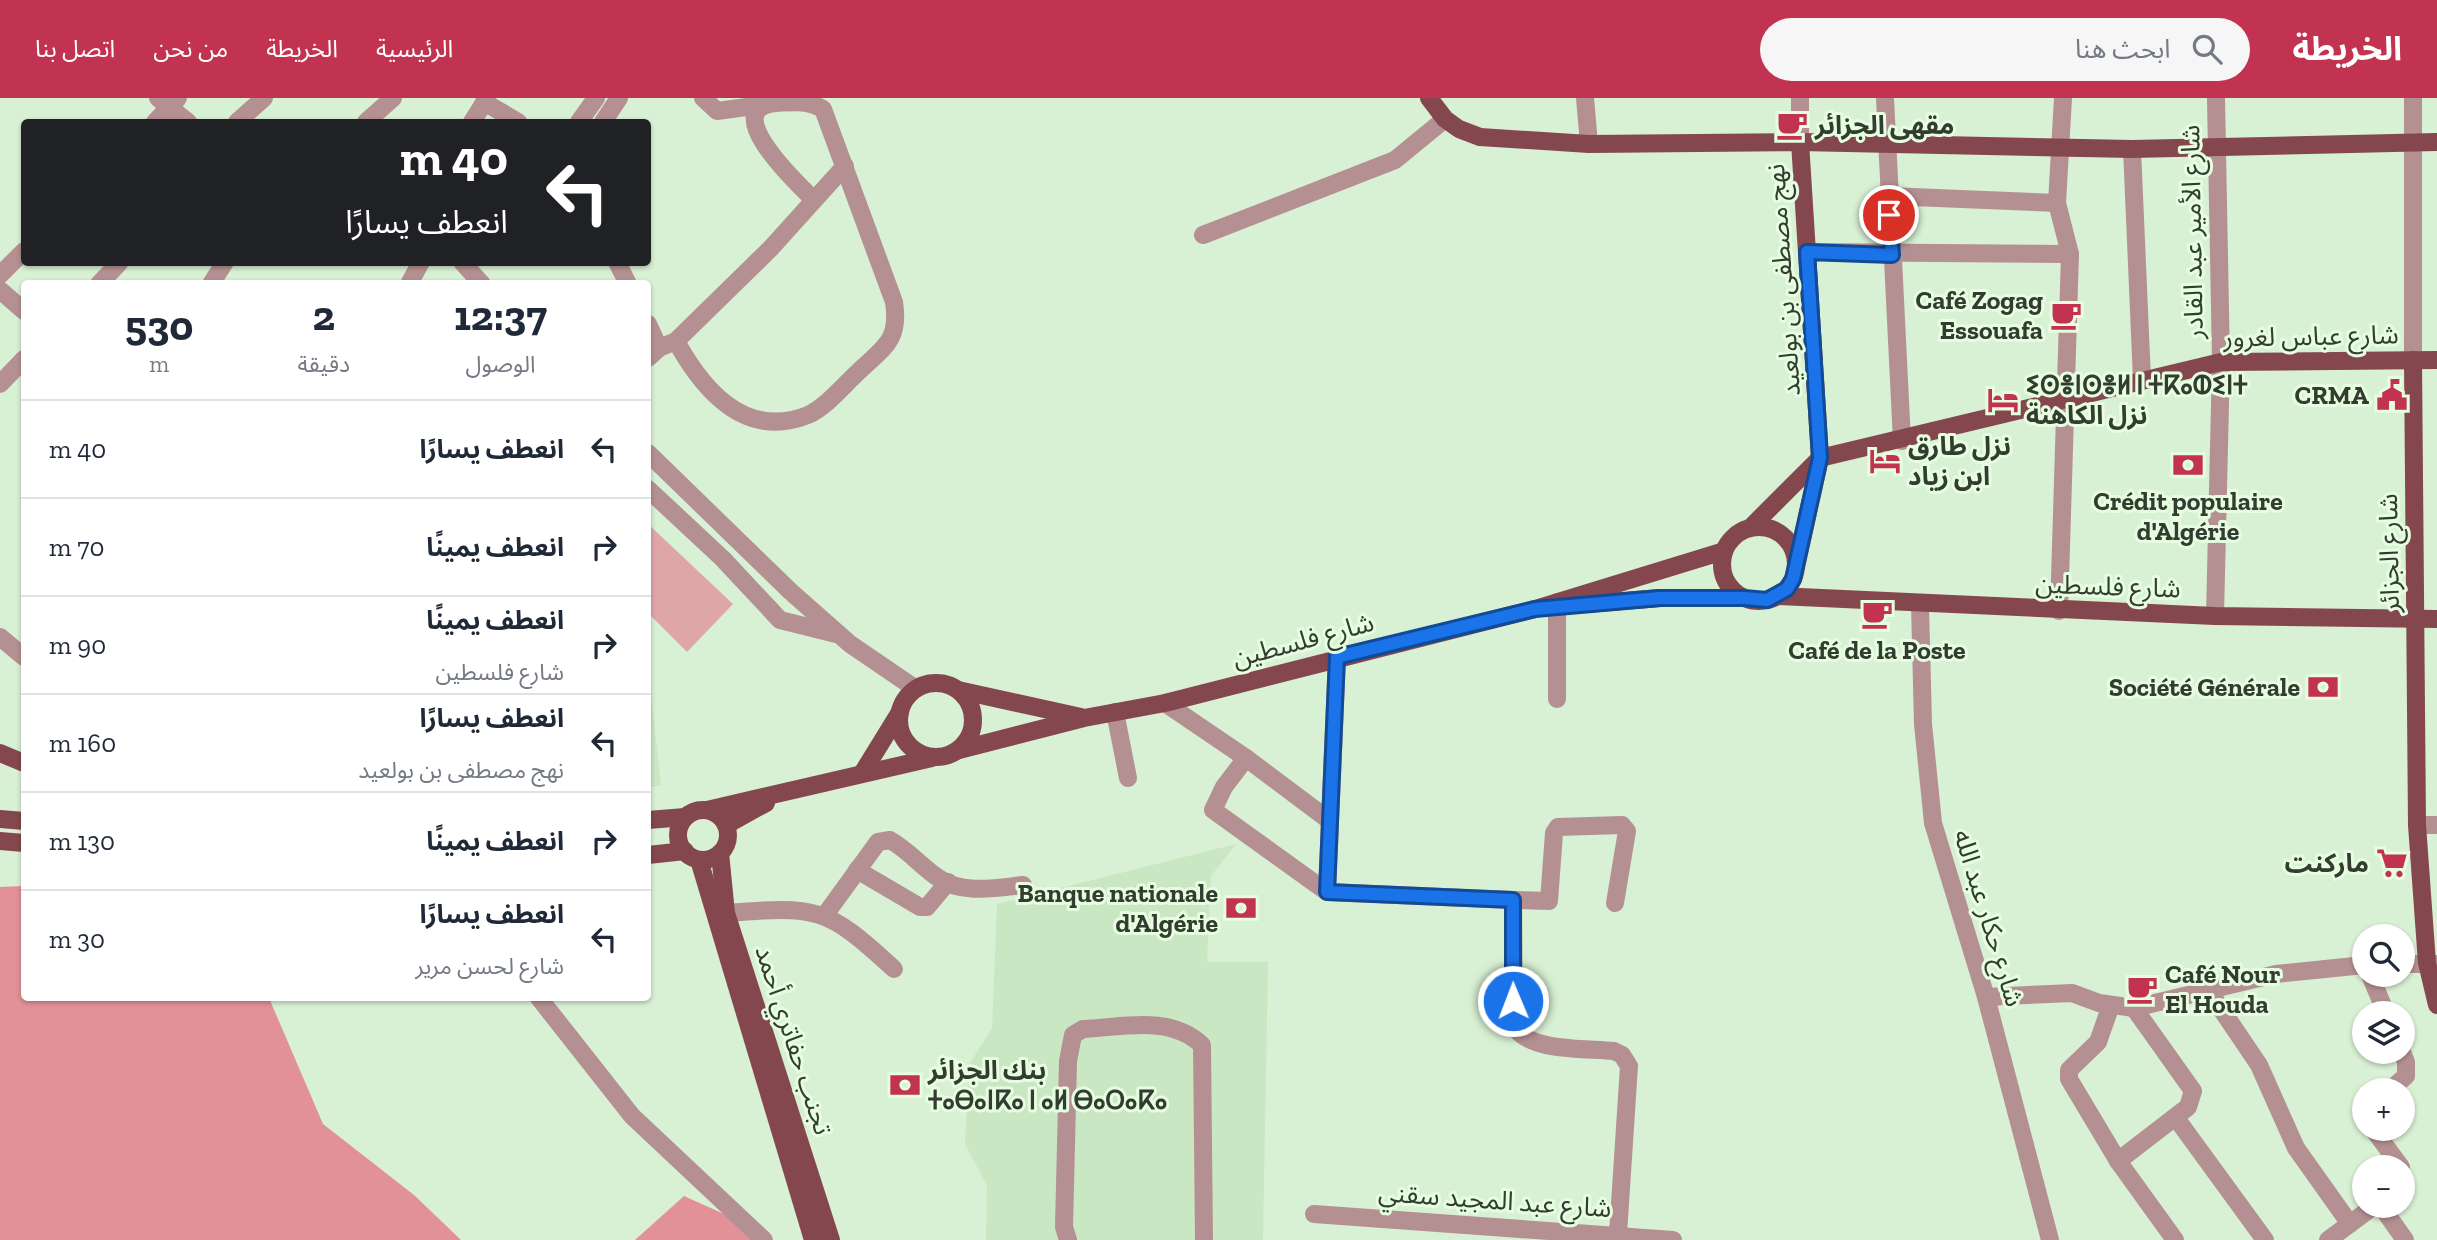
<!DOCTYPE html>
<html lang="ar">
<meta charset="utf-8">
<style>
body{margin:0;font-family:"Zilla Slab","Noto Sans Arabic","Noto Sans Tifinagh",serif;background:#f6f6f7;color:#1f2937;direction:rtl;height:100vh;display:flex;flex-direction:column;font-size:26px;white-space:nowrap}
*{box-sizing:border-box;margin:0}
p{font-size:23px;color:#747a83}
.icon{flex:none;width:38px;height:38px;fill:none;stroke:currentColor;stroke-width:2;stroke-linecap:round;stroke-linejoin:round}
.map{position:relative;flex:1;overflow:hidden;direction:ltr}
.details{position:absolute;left:21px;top:182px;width:630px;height:721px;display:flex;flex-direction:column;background:#fff;border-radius:7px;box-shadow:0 2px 5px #0004;direction:rtl}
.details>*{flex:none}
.top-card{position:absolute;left:21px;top:21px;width:630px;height:147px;border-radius:7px;box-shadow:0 2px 5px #0004;direction:rtl;background:#202124;color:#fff;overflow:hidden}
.fabs{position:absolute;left:2352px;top:826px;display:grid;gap:14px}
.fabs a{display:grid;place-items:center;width:63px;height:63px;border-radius:50%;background:#fff;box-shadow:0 2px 5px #0004;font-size:35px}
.pin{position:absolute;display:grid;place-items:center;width:60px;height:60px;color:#fff;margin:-30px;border:4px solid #fff;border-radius:50%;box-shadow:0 2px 7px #0007}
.me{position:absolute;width:77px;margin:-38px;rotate:359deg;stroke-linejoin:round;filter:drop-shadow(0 0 5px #0008)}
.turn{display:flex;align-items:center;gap:24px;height:147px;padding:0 28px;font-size:32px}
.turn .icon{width:91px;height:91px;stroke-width:2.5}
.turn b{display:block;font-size:49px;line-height:60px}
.eta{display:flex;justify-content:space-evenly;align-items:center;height:119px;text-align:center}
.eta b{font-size:42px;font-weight:700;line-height:49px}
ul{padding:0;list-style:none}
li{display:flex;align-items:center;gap:21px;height:98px;padding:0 28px;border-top:2px solid #e0e1e3}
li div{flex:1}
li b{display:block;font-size:26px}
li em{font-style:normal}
header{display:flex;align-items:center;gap:42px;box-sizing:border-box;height:98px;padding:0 35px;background:#c23251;color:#fff}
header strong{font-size:33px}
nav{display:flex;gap:38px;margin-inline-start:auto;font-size:24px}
.search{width:490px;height:63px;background:#f6f6f7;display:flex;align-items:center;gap:18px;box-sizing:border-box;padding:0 24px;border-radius:38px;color:#747a83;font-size:26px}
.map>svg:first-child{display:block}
.built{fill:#cae7c4}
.green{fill:#dfa6aa}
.forest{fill:#e39199}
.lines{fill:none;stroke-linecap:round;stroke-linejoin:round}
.minor{stroke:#b59093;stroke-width:18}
.major{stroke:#85474e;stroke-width:18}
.route-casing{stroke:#114b97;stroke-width:18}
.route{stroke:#1a73e8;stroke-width:12}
.labels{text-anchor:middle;stroke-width:6;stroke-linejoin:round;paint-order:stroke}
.poi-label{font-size:26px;font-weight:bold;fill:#333c30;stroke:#e6fde0;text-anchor:start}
.street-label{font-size:26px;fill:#333c30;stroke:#e6fde0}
</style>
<header>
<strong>الخريطة</strong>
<div class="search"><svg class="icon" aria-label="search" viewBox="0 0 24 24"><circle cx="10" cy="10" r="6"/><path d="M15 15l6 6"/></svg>ابحث هنا</div>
<nav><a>الرئيسية</a><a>الخريطة</a><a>من نحن</a><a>اتصل بنا</a></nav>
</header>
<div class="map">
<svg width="2437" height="1142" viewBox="0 0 2437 1142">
<rect width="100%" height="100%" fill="#d8f0d3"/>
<g class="built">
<polygon points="648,594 651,598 661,687 648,690"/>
<polygon points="1236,746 1211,778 1207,864 1268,864 1263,1142 986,1142 987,1088 965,1046 969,966 992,931 997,806"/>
</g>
<polygon class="green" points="648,426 733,506 687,554 648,515"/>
<g class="forest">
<polygon points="24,788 24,900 269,900 323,1026 414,1097 461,1142 0,1142 0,789"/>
<polygon points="684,1098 724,1116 755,1142 635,1142"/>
</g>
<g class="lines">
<g class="minor">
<polyline points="158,0 188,24"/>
<polyline points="703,0 717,13 768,6"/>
<polyline points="1585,0 1589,46"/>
<polyline points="1800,0 1800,44"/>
<polyline points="1885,0 1902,343"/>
<polyline points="2413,0 2413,262"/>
<polyline points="484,4 518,24"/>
<polyline points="155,24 178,0"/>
<polyline points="237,24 264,0"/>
<polyline points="366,24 393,0"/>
<polyline points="472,24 487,0"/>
<polyline points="579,24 596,0"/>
<polyline points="603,24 619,0"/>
<polyline points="2132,51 2142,282"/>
<polyline points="1888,98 2057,105"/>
<polyline points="1203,137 1395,62 1445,21"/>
<polyline points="1807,154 2070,156"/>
<polyline points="462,164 482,186"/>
<polyline points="617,164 628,186"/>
<polyline points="0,177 24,153"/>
<polyline points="99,186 120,164"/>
<polyline points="211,186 225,164"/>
<polyline points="409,186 421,164"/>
<polyline points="0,192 24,213"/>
<polyline points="648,226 659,250"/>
<path d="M676,243C703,292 745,342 808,317C826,309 843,288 857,275C884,249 900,243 894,204L823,11C807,2 795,4 776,5C716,10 800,88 814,102"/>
<polyline points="648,260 659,250 676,243 771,150 845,68"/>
<polyline points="0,286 24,261"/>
<polyline points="648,355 790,493 850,546 916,591"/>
<polyline points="648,391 723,461 780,522 836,536"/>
<polyline points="1920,507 1923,626 1933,725 1986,899 2050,1142"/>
<polyline points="2059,513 2070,156 2057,105 2063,0"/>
<polyline points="2215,518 2221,264 2216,0"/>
<polyline points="0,539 24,559"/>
<polyline points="1557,601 1557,504"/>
<polyline points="1165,605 1246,660 1330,723"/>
<polyline points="1115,614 1128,680"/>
<path d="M1246,660L1224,689L1213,712L1327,794L1513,802L1514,928C1528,954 1586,950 1614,953L1622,957L1629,968L1618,1136"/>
<polyline points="2417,727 2437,727"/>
<polyline points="857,772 920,809 927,809 948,784"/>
<polyline points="1327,794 1337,559"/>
<polyline points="1513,802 1549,803 1554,735 1558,729 1622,727 1627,733 1615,805"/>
<path d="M726,815C817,808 826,808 894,871"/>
<path d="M825,817L878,744L890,742C908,752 921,768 937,779C961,797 996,790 1023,787"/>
<polyline points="2403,866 2437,866"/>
<polyline points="2370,877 2386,915"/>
<polyline points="2209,893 2259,967 2296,1050 2350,1126"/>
<polyline points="1986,899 2072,895 2099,905 2134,910 2276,876 2364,867"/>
<polyline points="539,900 632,1018 764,1142"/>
<polyline points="2111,907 2098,944 2069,972 2069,981 2118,1063 2175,1142"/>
<polyline points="2390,992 2406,978 2406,964 2402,954"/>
<polyline points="2364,1014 2364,1017"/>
<polyline points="2176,1020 2265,1142"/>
<polyline points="2373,1031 2401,1069"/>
<polyline points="2118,1063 2188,1009 2193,993 2134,910"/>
<polyline points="2381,1108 2405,1142"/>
<polyline points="1314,1116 1673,1142"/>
<path d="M1068,1142L1064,1129L1068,963L1073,937L1083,931C1124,929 1170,917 1202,947L1204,1142"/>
<polyline points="2328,1142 2374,1108"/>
</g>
<g class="major">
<polyline points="1429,0 1445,21 1459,31 1480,39 1589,46 1800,44 2132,51 2437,44"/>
<polyline points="2413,262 2417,727 2427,865 2437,907"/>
<polyline points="1820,360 2221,264 2437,262"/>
<circle cx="1759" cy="466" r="37"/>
<polyline points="1750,430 1820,360"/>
<polyline points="1796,469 1820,360 1800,44"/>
<polyline points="1778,498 2215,518 2437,521"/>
<polyline points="1573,507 1660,500 1744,500"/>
<circle cx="936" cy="622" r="37"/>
<polyline points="958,592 1081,619"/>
<polyline points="959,652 1084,620 1165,605 1535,511 1724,453"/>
<polyline points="0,655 24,665"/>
<polyline points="863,674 900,614"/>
<polyline points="707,712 932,660"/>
<circle cx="703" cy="737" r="25"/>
<polyline points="0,721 24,723"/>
<polyline points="648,722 685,719"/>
<polyline points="726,727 766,705"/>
<polyline points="0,743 24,745"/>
<polyline points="720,755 726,815 831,1142"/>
<polyline points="648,757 685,753"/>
<polyline points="699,762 813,1142"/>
</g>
</g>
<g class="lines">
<defs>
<polyline id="route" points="1513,903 1513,802 1327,794 1337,559 1535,511 1660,500 1744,500 1767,502 1787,491 1793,481 1820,360 1807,154 1892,157 1889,117"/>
</defs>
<use href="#route" class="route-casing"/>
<use href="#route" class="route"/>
</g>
<defs>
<symbol id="cafe-bare" viewBox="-9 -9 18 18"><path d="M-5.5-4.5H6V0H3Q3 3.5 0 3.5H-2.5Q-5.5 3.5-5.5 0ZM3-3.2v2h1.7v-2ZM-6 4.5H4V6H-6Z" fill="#c23251" stroke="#e6fde0" stroke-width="2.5" paint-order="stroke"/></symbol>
<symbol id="civic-bare" viewBox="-9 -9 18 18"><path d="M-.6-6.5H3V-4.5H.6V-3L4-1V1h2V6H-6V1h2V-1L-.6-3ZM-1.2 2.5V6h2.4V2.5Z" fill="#c23251" stroke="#e6fde0" stroke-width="2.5" paint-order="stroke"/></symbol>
<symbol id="hotel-bare" viewBox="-9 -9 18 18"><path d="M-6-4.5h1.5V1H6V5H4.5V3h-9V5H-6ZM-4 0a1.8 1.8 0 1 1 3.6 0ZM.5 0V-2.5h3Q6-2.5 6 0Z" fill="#c23251" stroke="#e6fde0" stroke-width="2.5" paint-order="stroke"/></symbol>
<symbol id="bank-bare" viewBox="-9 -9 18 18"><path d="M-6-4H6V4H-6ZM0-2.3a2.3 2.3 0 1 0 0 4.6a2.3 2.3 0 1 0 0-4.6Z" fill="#c23251" stroke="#e6fde0" stroke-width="2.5" paint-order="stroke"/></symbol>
<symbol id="supermarket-bare" viewBox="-9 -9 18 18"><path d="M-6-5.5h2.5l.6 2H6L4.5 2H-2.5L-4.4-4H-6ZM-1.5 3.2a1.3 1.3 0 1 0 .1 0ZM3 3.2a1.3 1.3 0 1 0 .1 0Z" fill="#c23251" stroke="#e6fde0" stroke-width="2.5" paint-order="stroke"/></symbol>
</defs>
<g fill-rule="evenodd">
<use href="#cafe-bare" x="1770" y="5" width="44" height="44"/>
<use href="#cafe-bare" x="2044" y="195" width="44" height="44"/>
<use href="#civic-bare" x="2370" y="275" width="44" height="44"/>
<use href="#hotel-bare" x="1981" y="280" width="44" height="44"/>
<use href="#hotel-bare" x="1863" y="341" width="44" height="44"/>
<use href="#bank-bare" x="2166" y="345" width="44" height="44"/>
<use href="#cafe-bare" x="1855" y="494" width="44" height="44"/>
<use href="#bank-bare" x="2301" y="567" width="44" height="44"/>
<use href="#supermarket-bare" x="2370" y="743" width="44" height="44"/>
<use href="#bank-bare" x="1219" y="788" width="44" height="44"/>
<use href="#cafe-bare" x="2120" y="869" width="44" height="44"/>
<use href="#bank-bare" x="883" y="965" width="44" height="44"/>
</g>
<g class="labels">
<g class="poi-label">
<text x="1815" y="36">مقهى الجزائر</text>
<text x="2043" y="211" text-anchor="end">Café Zogag<tspan x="2043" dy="30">Essouafa</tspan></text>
<text x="2026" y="296">ⵉⵙⴻⵏⵙⴻⵍ ⵏ ⵜⴽⴰⵀⵉⵏⵜ<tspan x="2026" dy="30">نزل الكاهنة</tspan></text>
<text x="2369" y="306" text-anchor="end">CRMA</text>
<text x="1908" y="357">نزل طارق<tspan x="1908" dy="30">ابن زياد</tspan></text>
<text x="2188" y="412" text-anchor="middle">Crédit populaire<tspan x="2188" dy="30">d'Algérie</tspan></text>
<text x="1877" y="561" text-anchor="middle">Café de la Poste</text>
<text x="2300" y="598" text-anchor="end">Société Générale</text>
<text x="2369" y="774" text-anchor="end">ماركنت</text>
<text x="1218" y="804" text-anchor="end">Banque nationale<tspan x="1218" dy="30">d'Algérie</tspan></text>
<text x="2165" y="885">Café Nour<tspan x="2165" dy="30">El Houda</tspan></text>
<text x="928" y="981">بنك الجزائر<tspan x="928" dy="30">ⵜⴰⴱⴰⵏⴽⴰ ⵏ ⴰⵍ ⴱⴰⵔⴰⴽⴰ</tspan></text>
</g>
<g class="street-label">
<text transform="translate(2192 134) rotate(-91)" y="9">شارع الأمير عبد القادر</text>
<text transform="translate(1783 182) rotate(-94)" y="9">نهج مصطفى بن بولعيد</text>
<text transform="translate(2311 238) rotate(-1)" y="9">شارع عباس لغرور</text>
<text transform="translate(2389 455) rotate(-91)" y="9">شارع الجزائر</text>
<text transform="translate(2108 488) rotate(2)" y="9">شارع فلسطين</text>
<text transform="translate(1303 542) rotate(-15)" y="9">شارع فلسطين</text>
<text transform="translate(1989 820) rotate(73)" y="9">شارع حكار عبد الله</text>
<text transform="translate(794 942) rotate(72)" y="9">تجنب حفاتري أحمد</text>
<text transform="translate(1495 1102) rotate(4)" y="9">شارع عبد المجيد سقني</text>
</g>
</g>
</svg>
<div class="fabs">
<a><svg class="icon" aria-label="search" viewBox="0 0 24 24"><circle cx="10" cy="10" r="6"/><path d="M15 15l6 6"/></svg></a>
<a><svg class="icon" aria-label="layers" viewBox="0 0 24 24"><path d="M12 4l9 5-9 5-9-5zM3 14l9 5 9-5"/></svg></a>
<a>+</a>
<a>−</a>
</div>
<div class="pin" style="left:1889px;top:117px;background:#d93025"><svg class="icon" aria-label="arrive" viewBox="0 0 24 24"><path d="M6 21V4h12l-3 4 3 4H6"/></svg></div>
<svg class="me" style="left:1513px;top:903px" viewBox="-20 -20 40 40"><circle r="17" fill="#1a73e8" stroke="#fff" stroke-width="3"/><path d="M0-11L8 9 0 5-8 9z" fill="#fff"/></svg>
<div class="top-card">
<div class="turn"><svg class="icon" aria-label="left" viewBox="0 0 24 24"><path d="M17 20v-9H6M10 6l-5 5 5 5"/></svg><div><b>40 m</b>انعطف يسارًا</div></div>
</div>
<section class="details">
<div class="eta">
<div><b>12:37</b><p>الوصول</p></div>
<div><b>2</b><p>دقيقة</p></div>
<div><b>530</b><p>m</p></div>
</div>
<ul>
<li><svg class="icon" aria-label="left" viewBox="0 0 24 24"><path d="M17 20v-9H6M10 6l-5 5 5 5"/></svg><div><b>انعطف يسارًا</b></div><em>40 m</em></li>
<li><svg class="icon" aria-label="right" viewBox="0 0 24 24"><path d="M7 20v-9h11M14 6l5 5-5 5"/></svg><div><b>انعطف يمينًا</b></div><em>70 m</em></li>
<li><svg class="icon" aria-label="right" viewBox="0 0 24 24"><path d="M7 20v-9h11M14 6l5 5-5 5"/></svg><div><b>انعطف يمينًا</b><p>شارع فلسطين</p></div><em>90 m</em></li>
<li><svg class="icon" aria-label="left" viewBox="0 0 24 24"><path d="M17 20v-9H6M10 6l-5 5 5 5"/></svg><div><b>انعطف يسارًا</b><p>نهج مصطفى بن بولعيد</p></div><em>160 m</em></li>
<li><svg class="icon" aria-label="right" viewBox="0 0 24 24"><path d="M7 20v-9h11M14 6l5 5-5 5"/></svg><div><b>انعطف يمينًا</b></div><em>130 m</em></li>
<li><svg class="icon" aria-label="left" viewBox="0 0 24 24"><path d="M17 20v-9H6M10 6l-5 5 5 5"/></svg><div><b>انعطف يسارًا</b><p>شارع لحسن مرير</p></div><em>30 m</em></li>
</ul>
</section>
</div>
